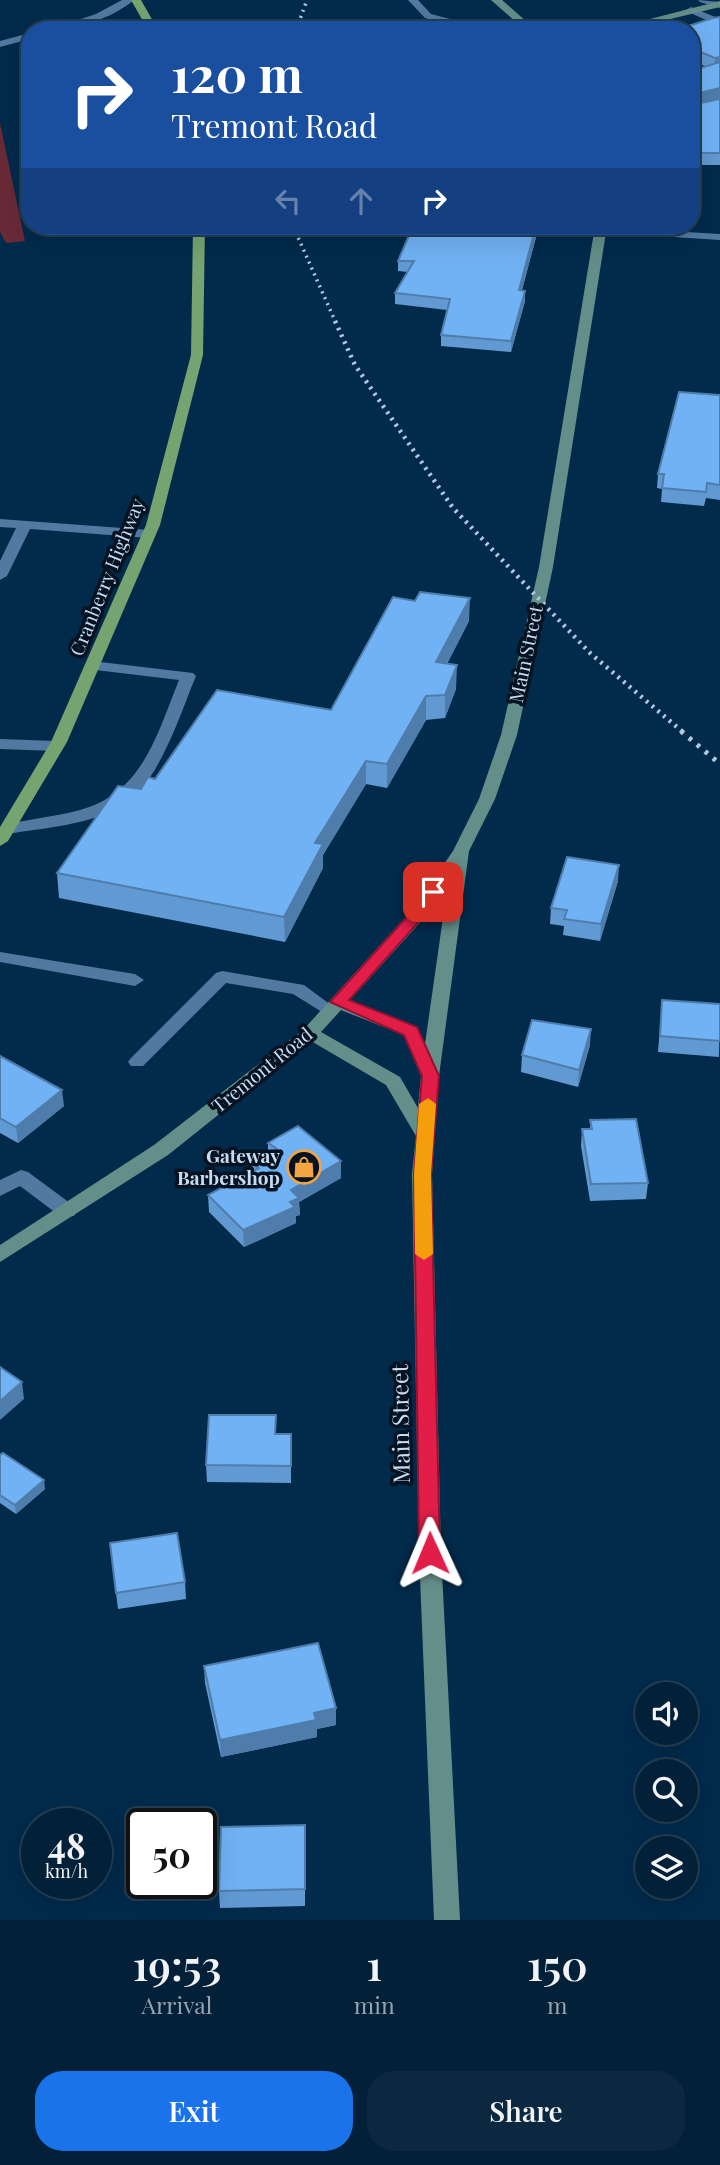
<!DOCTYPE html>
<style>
body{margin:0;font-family:"Playfair Display",serif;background:#0c2840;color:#f1f3f6;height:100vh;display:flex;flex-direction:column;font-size:26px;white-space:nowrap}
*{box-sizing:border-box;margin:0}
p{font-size:23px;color:#96a3ae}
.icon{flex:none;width:38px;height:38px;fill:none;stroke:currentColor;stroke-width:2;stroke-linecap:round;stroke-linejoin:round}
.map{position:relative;height:1920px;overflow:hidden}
.panel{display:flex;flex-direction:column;background:#022038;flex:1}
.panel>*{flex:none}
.hud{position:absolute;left:21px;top:21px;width:679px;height:214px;border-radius:28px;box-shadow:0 7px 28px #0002,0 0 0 2px #233e53;background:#1a4fa0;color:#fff;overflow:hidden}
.controls{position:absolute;left:635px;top:1682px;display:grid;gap:14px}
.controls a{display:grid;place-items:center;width:63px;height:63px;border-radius:50%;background:#022038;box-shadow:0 7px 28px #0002,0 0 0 2px #233e53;font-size:35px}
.speed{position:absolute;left:21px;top:1808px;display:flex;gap:14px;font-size:35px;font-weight:700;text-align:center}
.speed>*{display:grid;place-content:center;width:91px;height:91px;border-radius:50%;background:#022038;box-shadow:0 7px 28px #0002,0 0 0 2px #233e53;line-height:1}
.speed small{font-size:18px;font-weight:400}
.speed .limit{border:4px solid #111;border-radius:10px;background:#fff;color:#111}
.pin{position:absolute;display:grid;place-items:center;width:60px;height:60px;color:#fff;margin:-30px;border-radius:14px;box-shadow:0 4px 10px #0006}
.me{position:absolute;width:77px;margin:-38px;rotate:359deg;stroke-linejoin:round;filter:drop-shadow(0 0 5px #0008)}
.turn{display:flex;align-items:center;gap:24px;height:147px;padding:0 35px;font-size:32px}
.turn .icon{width:91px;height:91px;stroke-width:2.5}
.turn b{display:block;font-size:49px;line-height:60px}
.lanes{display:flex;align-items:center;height:66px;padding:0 35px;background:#0003;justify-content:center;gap:35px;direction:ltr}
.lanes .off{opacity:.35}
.eta{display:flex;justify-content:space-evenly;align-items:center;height:119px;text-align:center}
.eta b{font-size:42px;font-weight:600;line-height:49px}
.button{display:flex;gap:14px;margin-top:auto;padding:14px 35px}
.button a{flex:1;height:80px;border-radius:28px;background:#1a73e8;color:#fff;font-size:28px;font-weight:600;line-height:80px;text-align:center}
.button a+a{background:#0c2840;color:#f1f3f6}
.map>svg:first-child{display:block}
.green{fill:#6a2a37}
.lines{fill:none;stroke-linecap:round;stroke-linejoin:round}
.lane{fill:#5279a0;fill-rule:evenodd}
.street{fill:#5279a0;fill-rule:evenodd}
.secondary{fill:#648e89;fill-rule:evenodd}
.primary{fill:#76a471;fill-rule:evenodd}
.rail-far2{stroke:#b1c8df;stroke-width:3.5;stroke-dasharray:2 4.5;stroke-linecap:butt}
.rail-far1{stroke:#b1c8df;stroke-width:4.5;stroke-dasharray:2.5 5;stroke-linecap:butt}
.rail{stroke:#b1c8df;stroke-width:5;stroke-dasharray:3.5 7;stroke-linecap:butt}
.wall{fill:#6199d2}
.shaded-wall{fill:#4f7dab}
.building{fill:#71b2f4;stroke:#4f7dab;stroke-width:2}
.route{fill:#e11d48;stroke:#92132f;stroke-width:2}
.slow{fill:#f59e0b}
.labels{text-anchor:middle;stroke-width:7;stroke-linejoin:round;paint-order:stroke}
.street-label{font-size:19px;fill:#c7dcf1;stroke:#041221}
.poi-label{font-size:19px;font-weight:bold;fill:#c7dcf1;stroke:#041221;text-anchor:end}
.near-street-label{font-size:23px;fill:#c7dcf1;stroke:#041221}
</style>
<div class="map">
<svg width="720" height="1920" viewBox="0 0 720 1920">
<rect width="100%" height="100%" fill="#022a4b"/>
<polygon class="green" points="0,123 25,241 6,243 0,232"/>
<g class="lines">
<g class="lane">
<polygon points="408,0 418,0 431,14 450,19 522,20 527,23 522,26 450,25 425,18"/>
<polygon points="691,7 720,19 720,26 688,12 686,10"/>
<polygon points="0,519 149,530 156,534 149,538 30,529 7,576 0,580 0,561 16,528 0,527"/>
<path d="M92,661L193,673L196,676C180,714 159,784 122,806C89,825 44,828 7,834L1,832V826C27,819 54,817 80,810C143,793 157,734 179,680L87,669L84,666L87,663Z"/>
<polygon points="0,739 56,741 64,746 56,751 0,749"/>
<polygon points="0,952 135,974 144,980 135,986 0,962"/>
<polygon points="222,971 304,985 339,1011 330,1017 293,994 226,983 143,1066 131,1066 128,1062 131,1058 216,973"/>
<polygon points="21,1170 28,1172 74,1206 77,1211 74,1216 60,1216 20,1186 0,1196 0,1180"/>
</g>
<g class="street">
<path d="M122,0H134C111,19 76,30 47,30L96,14Z"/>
<polygon points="698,0 720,2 720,8 700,2"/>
<polygon points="30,33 30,39 0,47 0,41"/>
<polygon points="600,227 720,234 720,240 596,232 594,230"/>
</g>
<g class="secondary">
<polygon points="491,0 502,0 536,30 525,30"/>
<polygon points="720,1 720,7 625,30 607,30"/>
<path d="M595,226H607L553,567L517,735L495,799L469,851L439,1076L432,1174L441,1553L460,1920H434L419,1553L412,1174L416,1136L386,1085L311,1041L168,1155L0,1262V1245L154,1145L304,1029L413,909L453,851L479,799L501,735L539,567ZM448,882L425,1044L417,1027L350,1000L425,917ZM341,1010L404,1035L421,1076L418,1108L400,1077L321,1032Z"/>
</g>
<g class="primary">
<polygon points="131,0 141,0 158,30 148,30"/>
<polygon points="193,226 205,226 203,355 160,525 67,742 8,841 0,846 0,827 51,742 146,525 191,355"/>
</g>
<g class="rail-far2">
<polyline points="296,30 307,0"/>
<polyline points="293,226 336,323"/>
</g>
<polyline class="rail-far1" points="335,321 355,365 453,508 590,653 684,733"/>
<polyline class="rail" points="681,731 720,764"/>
</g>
<g class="wall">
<polygon points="720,17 720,165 691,165 691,71 707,67 691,60 691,30"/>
<polygon points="539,226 522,290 525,301 511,352 441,346 441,335 447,310 395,304 395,293 408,272 398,271 398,261"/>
<polygon points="720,395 720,500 706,498 704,506 661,502 662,489 657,488 658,474"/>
<polygon points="415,601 469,621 447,664 456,689 445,718 426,720 387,788 366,784 323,855 323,868 285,942 59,898 57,873 141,789 155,779 331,710"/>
<polygon points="618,881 600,941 563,935 564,926 550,924 551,908"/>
<polygon points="662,1000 720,1004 719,1057 658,1052"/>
<polygon points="590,1045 578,1087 521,1072 522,1055"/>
<polygon points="0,1056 64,1106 18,1143 0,1133"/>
<polygon points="590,1120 648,1183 646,1199 590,1201 581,1146 582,1129 590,1129"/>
<polygon points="268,1143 341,1161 341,1178 299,1202 300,1215 296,1216 296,1223 244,1247 209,1212 208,1195 251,1172 251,1162 268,1153"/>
<polygon points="277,1434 291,1451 291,1483 207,1482 206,1465"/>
<polygon points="0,1455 45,1489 16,1514 0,1503"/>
<polygon points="110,1543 185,1582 186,1599 118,1609"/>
<polygon points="204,1666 336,1708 336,1725 317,1729 317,1737 221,1757 205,1683"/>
<polygon points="305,1825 305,1906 220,1908 219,1891"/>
</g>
<g class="shaded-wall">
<polygon points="720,57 720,69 714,70 715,58"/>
<polygon points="720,88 720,99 691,106 691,95"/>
<polygon points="536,226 539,226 519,301 519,290"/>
<polygon points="525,291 525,301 511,352 511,341"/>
<polygon points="470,598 469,621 435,686 436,662"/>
<polygon points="457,665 456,689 445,718 445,695"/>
<polygon points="426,696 426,720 387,788 387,764"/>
<polygon points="366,761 366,784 323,855 323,868 285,942 284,917 315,843"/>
<polygon points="619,865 618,881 600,941 601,924"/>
<polygon points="591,1029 590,1045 578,1087 579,1070"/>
<polygon points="62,1090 64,1106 18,1143 16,1127"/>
<polygon points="341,1161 341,1178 299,1202 300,1215 296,1216 296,1223 244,1247 243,1230 291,1190"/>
<polygon points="22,1382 24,1399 0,1420 0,1401"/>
<polygon points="44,1480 45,1489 16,1514 15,1505"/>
<polygon points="336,1708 336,1725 317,1729 317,1737 221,1757 220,1740 314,1713"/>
</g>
<g class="building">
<polygon points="720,17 720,57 715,58 691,48 691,30 676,30 713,18"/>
<polygon points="720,62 720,88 691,95 691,71"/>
<polygon points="720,99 720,153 691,153 691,105"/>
<polygon points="413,226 536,226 519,290 525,291 511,341 441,335 450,299 395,293 414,261 398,261"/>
<polygon points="679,392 720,395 720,485 707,483 706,492 662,488 664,474 658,474"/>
<polygon points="420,592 470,598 436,662 457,665 445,695 426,696 387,764 366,761 315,843 323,844 284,917 57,873 118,786 141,789 148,777 155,779 217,690 331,710 393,597 415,601"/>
<polygon points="567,857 619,865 601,924 564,919 567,910 551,908"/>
<polygon points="662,1000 720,1004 720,1041 660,1036"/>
<polygon points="532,1020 591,1029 579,1070 522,1055"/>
<polygon points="0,1056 62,1090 16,1127 0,1118"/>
<polygon points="636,1119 648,1183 591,1184 582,1129 592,1129 590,1120"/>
<polygon points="298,1126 341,1161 291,1190 299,1198 290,1202 295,1207 243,1230 208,1195 259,1168 251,1162 277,1149 268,1143"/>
<polygon points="0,1367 22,1382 0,1401"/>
<polygon points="209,1415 276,1415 275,1434 291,1434 291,1466 206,1465"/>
<polygon points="3,1453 44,1480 15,1505 0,1495 0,1455"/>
<polygon points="177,1533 185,1582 116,1593 110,1543"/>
<polygon points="318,1643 336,1708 314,1713 316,1720 220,1740 204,1666"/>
<polygon points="305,1825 305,1889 219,1891 221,1827"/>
</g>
<polygon class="route" points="433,888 441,892 424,916 349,1000 417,1027 439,1076 431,1174 440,1553 437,1559 422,1559 419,1553 414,1174 422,1076 404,1035 330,1002 413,910 428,889"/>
<polygon class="slow" points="428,1098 436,1104 431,1174 433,1254 424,1260 415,1254 414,1174 419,1104"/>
<defs>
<symbol id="shop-ring" viewBox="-11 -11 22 22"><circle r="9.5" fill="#041221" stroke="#f2a541" stroke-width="1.5"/><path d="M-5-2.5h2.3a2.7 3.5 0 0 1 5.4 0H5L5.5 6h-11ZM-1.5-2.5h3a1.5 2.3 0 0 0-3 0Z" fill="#f2a541"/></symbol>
</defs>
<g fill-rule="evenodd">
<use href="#shop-ring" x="285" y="1148" width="38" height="38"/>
</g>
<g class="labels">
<g class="street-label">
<text transform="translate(107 577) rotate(-68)" y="7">Cranberry Highway</text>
<text transform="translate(526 654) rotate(-78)" y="7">Main Street</text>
<text transform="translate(262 1070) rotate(-39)" y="7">Tremont Road</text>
</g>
<g class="poi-label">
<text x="280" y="1163">Gateway<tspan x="280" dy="22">Barbershop</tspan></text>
</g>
<g class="near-street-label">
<text transform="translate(401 1424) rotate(-91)" y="8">Main Street</text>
</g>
</g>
</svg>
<div class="controls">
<a><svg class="icon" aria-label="sound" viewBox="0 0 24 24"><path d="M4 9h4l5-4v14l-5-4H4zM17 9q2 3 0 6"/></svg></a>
<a><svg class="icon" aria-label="search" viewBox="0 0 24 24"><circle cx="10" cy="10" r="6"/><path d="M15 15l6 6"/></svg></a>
<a><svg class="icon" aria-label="layers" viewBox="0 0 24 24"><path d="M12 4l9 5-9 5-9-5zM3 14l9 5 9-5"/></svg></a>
</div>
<div class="speed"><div>48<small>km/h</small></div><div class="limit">50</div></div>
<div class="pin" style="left:433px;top:892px;background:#d93025"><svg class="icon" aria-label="arrive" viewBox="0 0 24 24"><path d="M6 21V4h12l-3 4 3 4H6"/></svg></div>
<svg class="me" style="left:430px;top:1553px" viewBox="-20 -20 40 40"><path d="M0-17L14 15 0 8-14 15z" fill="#e11d48" stroke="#fff" stroke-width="4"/></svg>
<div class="hud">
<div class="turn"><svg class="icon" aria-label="right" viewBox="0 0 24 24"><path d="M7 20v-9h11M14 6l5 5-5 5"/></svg><div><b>120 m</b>Tremont Road</div></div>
<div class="lanes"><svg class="icon off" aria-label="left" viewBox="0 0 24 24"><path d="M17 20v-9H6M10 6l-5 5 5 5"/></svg><svg class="icon off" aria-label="ahead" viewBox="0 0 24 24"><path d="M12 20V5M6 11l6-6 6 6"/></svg><svg class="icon" aria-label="right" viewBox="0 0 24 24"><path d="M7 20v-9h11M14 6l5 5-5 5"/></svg></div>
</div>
</div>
<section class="panel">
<div class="eta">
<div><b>19:53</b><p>Arrival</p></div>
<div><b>1</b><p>min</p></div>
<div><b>150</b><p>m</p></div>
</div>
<div class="button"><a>Exit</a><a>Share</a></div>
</section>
